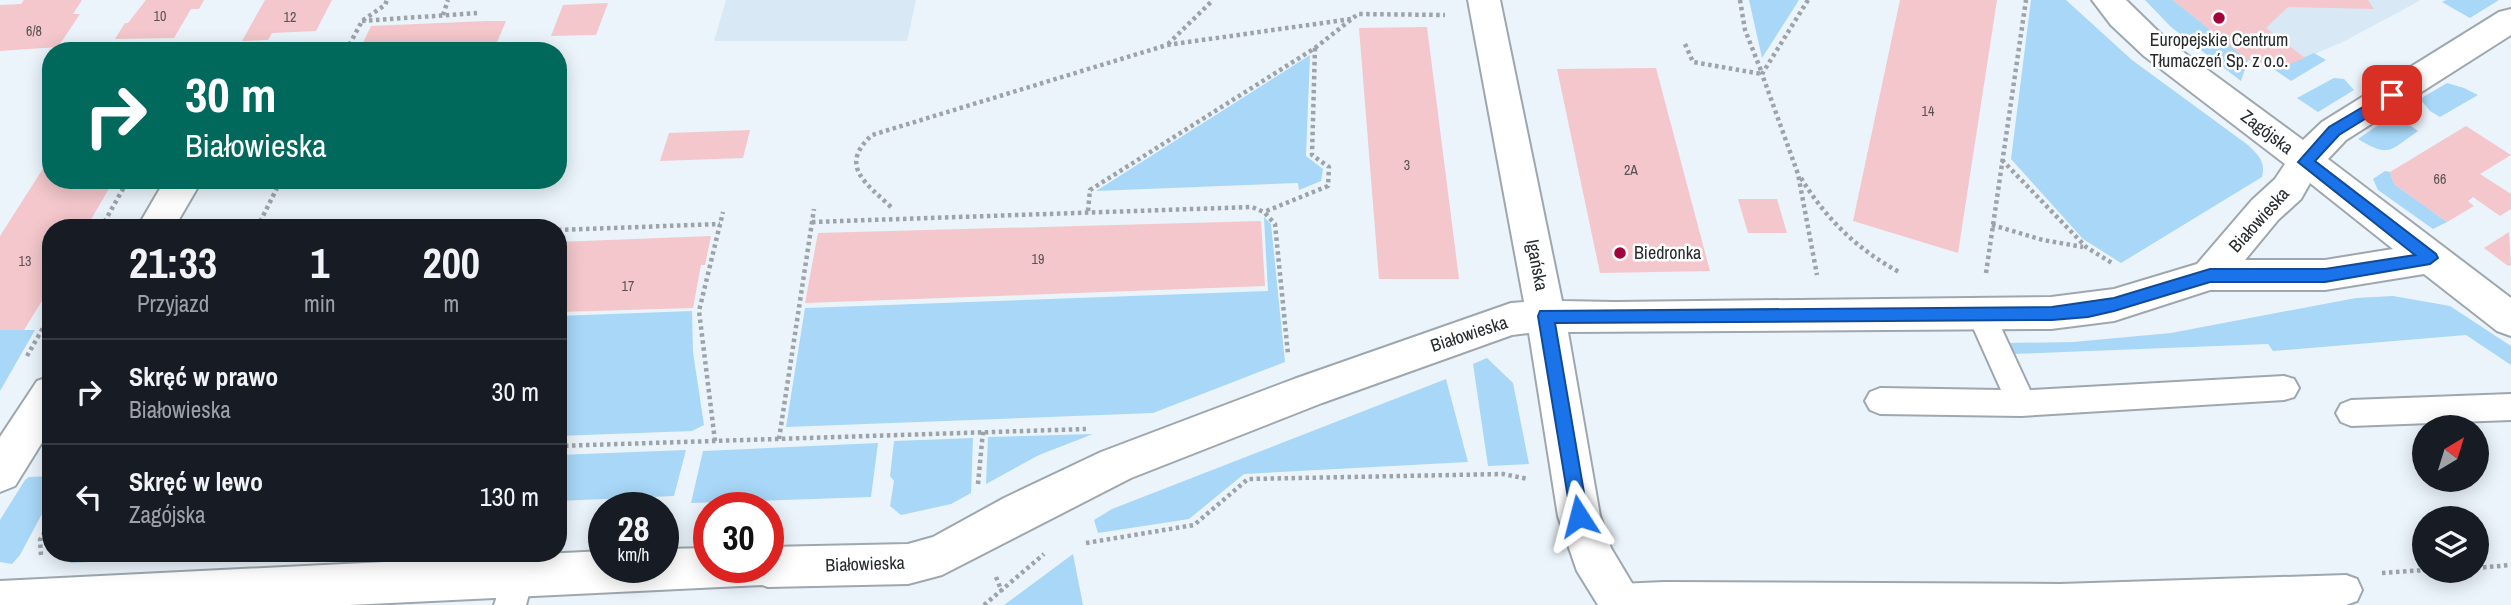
<!DOCTYPE html>
<html lang="pl">
<meta charset="utf-8">
<style>
body{margin:0;font-family:"Archivo Narrow",sans-serif;background:#20242c;color:#f1f3f6;height:100vh;display:flex;flex-direction:column;font-size:26px;white-space:nowrap}
*{box-sizing:border-box;margin:0}
p{font-size:23px;color:#9ea1a6}
.icon{flex:none;width:38px;height:38px;fill:none;stroke:currentColor;stroke-width:2;stroke-linecap:round;stroke-linejoin:round}
.map{position:relative;flex:1;overflow:hidden}
.drawer{position:absolute;left:42px;top:219px;width:525px;height:343px;display:flex;flex-direction:column;background:#171b24;border-radius:28px;box-shadow:0 4px 18px #0003}
.drawer>*{flex:none}
.banner{position:absolute;left:42px;top:42px;width:525px;height:147px;border-radius:28px;box-shadow:0 4px 18px #0003;background:#00695c;color:#fff;overflow:hidden}
.needle{width:46px;rotate:38deg}
.buttons{position:absolute;left:2412px;top:415px;display:grid;gap:14px}
.buttons a{display:grid;place-items:center;width:77px;height:77px;border-radius:50%;background:#171b24;box-shadow:0 4px 18px #0003;font-size:35px}
.speed{position:absolute;left:588px;top:492px;display:flex;gap:14px;font-size:35px;font-weight:700;text-align:center}
.speed>*{display:grid;place-content:center;width:91px;height:91px;border-radius:50%;background:#171b24;box-shadow:0 4px 18px #0003;line-height:1}
.speed small{font-size:18px;font-weight:400}
.speed .limit{border:10px solid #d22;background:#fff;color:#111}
.pin{position:absolute;display:grid;place-items:center;width:60px;height:60px;color:#fff;margin:-30px;border-radius:14px;box-shadow:0 4px 10px #0006}
.me{position:absolute;width:77px;margin:-38px;rotate:351deg;stroke-linejoin:round;filter:drop-shadow(0 0 5px #0008)}
.turn{display:flex;align-items:center;gap:24px;height:147px;padding:0 28px;font-size:32px}
.turn .icon{width:91px;height:91px;stroke-width:2.5}
.turn b{display:block;font-size:49px;line-height:60px}
.eta{display:flex;justify-content:space-evenly;align-items:center;height:119px;text-align:center}
.eta b{font-size:42px;font-weight:700;line-height:49px}
ul{padding:0;list-style:none}
li{display:flex;align-items:center;gap:21px;height:105px;padding:0 28px;border-top:2px solid #363941}
li div{flex:1}
li b{display:block;font-size:26px}
li em{font-style:normal}
.map>svg:first-child{display:block}
.built{fill:#d8e8f4}
.green{fill:#a8d7f7}
.building{fill:#f3c7cb}
.lines{fill:none;stroke-linecap:round;stroke-linejoin:round}
.service-casing{stroke:#9ea7ae;stroke-width:4}
.minor-casing{stroke:#9ea7ae;stroke-width:4}
.path{stroke:#9da4a9;stroke-width:4.5;stroke-dasharray:3.5 3.5;stroke-linecap:butt}
.service{fill:#fff;fill-rule:evenodd}
.minor{fill:#fff;fill-rule:evenodd}
.route{fill:#1a73e8;stroke:#114b97;stroke-width:2}
.poi-dot{fill:#a2033a;stroke:#fff;stroke-width:2.5}
.labels{text-anchor:middle;stroke-width:5;stroke-linejoin:round;paint-order:stroke}
.number-label{font-size:14px;fill:#5a5254}
.poi-label{font-size:18px;fill:#272b2d;stroke:#fff}
.street-label{font-size:18px;fill:#272b2d;stroke:#fff}
</style>
<div class="map">
<svg width="2511" height="605" viewBox="0 0 2511 605">
<rect width="100%" height="100%" fill="#ebf4fb"/>
<g class="built">
<polygon points="726,0 916,0 907,41 714,41"/>
<polygon points="2173,0 2421,0 2343,42 2275,70 2269,64 2248,60"/>
</g>
<g class="green">
<polygon points="1749,0 1799,0 1762,58"/>
<path d="M2031,0H2066L2132,60L2248,145C2258,155 2266,161 2262,177L2121,263L2083,239L2011,159Z"/>
<polygon points="2145,0 2173,0 2248,60 2241,81 2171,27"/>
<polygon points="2446,0 2499,0 2470,18 2442,2"/>
<polygon points="2314,53 2326,60 2291,81 2275,70"/>
<polygon points="1310,55 1306,156 1323,169 1321,181 1299,190 1298,183 1096,191"/>
<polygon points="2334,78 2344,79 2354,90 2318,112 2297,98"/>
<polygon points="2447,83 2464,88 2478,95 2440,117 2430,111 2420,99"/>
<path d="M2391,116L2401,119L2418,131C2389,151 2390,158 2358,139Z"/>
<polygon points="2385,171 2390,172 2394,184 2447,222 2433,229 2378,190 2373,179"/>
<polygon points="1264,217 1271,224 1285,362 1153,413 786,427 805,308 1268,291"/>
<polygon points="2393,296 2450,306 2511,346 2511,365 2466,335 2273,351 2268,344 2013,354 2008,343 2073,342 2171,333 2356,298"/>
<polygon points="692,311 693,352 704,425 692,431 558,436 558,316"/>
<polygon points="0,330 35,330 0,391"/>
<polygon points="1487,358 1513,383 1529,464 1488,466 1473,364"/>
<polygon points="1446,379 1468,462 1244,474 1189,519 1098,533 1094,520 1112,509"/>
<polygon points="1093,434 1039,455 986,484 988,437"/>
<polygon points="973,438 971,493 951,504 901,515 890,506 894,481 890,476 894,441"/>
<polygon points="878,443 871,497 691,503 703,451"/>
<polygon points="686,450 674,496 558,501 558,455"/>
<polygon points="51,476 51,497 20,555 12,564 0,562 0,520 25,480 29,477"/>
<polygon points="70,553 254,553 71,563 67,558"/>
<polygon points="1073,554 1083,605 1004,605"/>
</g>
<g class="building">
<polygon points="24,0 82,0 73,14 80,14 58,47 0,51 0,5 21,4"/>
<polygon points="146,0 204,0 199,9 191,9 174,38 115,39 125,23 128,23"/>
<polygon points="265,0 332,0 316,31 272,33 268,40 242,41"/>
<polygon points="1900,0 1997,0 1958,253 1853,221"/>
<polygon points="2173,0 2368,0 2374,9 2288,7 2266,28 2305,58 2275,70 2269,64 2248,60"/>
<polygon points="608,3 596,35 551,36 563,5"/>
<polygon points="487,21 506,21 495,47 490,51 359,51 371,26"/>
<polygon points="1427,27 1459,279 1379,279 1359,28"/>
<polygon points="1656,68 1710,271 1600,273 1557,69"/>
<polygon points="2466,126 2511,155 2480,174 2511,194 2511,209 2500,216 2473,197 2468,201 2474,206 2447,222 2394,184 2390,172"/>
<polygon points="750,130 743,158 660,161 669,133"/>
<polygon points="51,156 51,180 114,180 86,228 51,228 51,286 24,330 0,330 0,236"/>
<polygon points="1738,199 1777,199 1787,233 1748,233"/>
<polygon points="1261,221 1265,286 805,303 818,233"/>
<polygon points="2509,232 2511,265 2508,266 2484,248"/>
<polygon points="711,236 705,265 701,265 693,308 558,312 558,242"/>
</g>
<g class="lines">
<defs>
<g id="service">
<polygon points="1981,303 1991,306 2030,390 2284,376 2294,379 2299,388 2294,397 2284,400 2021,416 1880,414 1870,410 1865,401 1870,392 1880,388 2001,390 1967,314 1971,306"/>
<polygon points="2511,394 2511,420 2351,426 2341,422 2336,413 2341,404 2351,400"/>
<polygon points="518,561 529,565 534,576 526,605 494,605 507,565"/>
<polygon points="2346,575 2357,579 2362,590 2357,601 2346,605 1605,605 1603,599 1608,588 1619,584 1664,582 2060,584"/>
</g>
<g id="minor">
<path d="M1468,0H1500L1562,301L1615,302L2051,297L2114,289L2197,264L2252,200L2275,179L2285,164L2144,56L2111,25L2092,0H2126L2167,40L2303,140L2322,122L2499,12L2511,9V35L2346,140L2328,159L2511,298V336L2497,331L2424,274L2325,290H2210L2114,321L2051,329L1568,332L1600,516L1611,548L1645,605H1598L1577,571L1558,516L1529,333L1512,335L1322,403L1131,478L942,575L908,584L768,587L762,585L349,605H0V581L604,551V567H663V549L709,548V567H768V547L908,544L933,537L1004,498L1101,452L1294,379L1511,303L1524,302ZM2310,183L2393,249L2325,260H2245L2278,220L2301,199Z"/>
<polygon points="165,180 202,180 174,228 137,228"/>
<polygon points="51,376 51,428 15,486 0,492 0,437 37,381"/>
</g>
</defs>
<use href="#service" class="service-casing"/>
<use href="#minor" class="minor-casing"/>
<g class="path">
<polyline points="1740,0 1745,30 1762,73"/>
<polyline points="1808,0 1762,74 1798,174 1817,275"/>
<polyline points="443,15 448,0"/>
<polyline points="362,21 477,13"/>
<polyline points="1168,44 1213,0"/>
<polyline points="1685,44 1693,62 1762,74"/>
<polyline points="1315,48 1358,14 1445,15"/>
<polyline points="346,51 362,21 385,5 387,0"/>
<polyline points="2002,160 2086,247 2112,263"/>
<path d="M1801,178C1826,219 1857,249 1899,272"/>
<path d="M891,207C866,183 838,166 872,135L1167,45L1351,19"/>
<polyline points="1088,211 1090,190 1315,48 1312,155 1329,167 1328,186 1264,212"/>
<polyline points="812,222 1252,207 1264,212 1275,224 1288,354"/>
<polyline points="1992,225 2043,240 2083,247"/>
<polyline points="101,228 128,180"/>
<polyline points="257,228 281,180"/>
<polyline points="558,230 720,224"/>
<polyline points="1986,273 2026,0"/>
<polyline points="27,356 51,314"/>
<polyline points="779,439 814,209"/>
<polyline points="715,441 699,311 723,212"/>
<polyline points="558,446 1086,429"/>
<polyline points="978,484 983,431"/>
<polyline points="1086,543 1194,525 1248,479 1503,474 1528,479"/>
<polyline points="41,555 40,540 51,521"/>
<polyline points="2476,568 2511,565"/>
<polyline points="2382,573 2426,570"/>
<polyline points="996,577 1002,592"/>
<polyline points="984,605 1044,554"/>
</g>
<use href="#service" class="service"/>
<use href="#minor" class="minor"/>
</g>
<polygon class="route" points="2392,90 2399,95 2397,99 2339,135 2315,161 2436,254 2438,258 2430,264 2325,282 2210,282 2114,311 2088,317 2052,320 1555,323 1588,516 1585,522 1579,524 1572,522 1538,316 1540,311 2052,307 2114,298 2210,269 2325,269 2415,255 2298,162 2329,127"/>
<g class="poi-dot">
<circle cx="2219" cy="18" r="7"/>
<circle cx="1620" cy="253" r="7"/>
</g>
<g class="labels">
<g class="number-label">
<text x="160" y="21">10</text>
<text x="290" y="22">12</text>
<text x="34" y="36">6/8</text>
<text x="1928" y="116">14</text>
<text x="1407" y="170">3</text>
<text x="1631" y="175">2A</text>
<text x="2440" y="184">66</text>
<text x="1038" y="264">19</text>
<text x="25" y="266">13</text>
<text x="628" y="291">17</text>
</g>
<g class="poi-label">
<text x="2219" y="46">Europejskie Centrum<tspan x="2219" dy="21">Tłumaczeń Sp. z o.o.</tspan></text>
<text x="1634" y="259" text-anchor="start">Biedronka</text>
</g>
<g class="street-label">
<text transform="translate(2267 132) rotate(37)" y="6">Zagójska</text>
<text transform="translate(2259 220) rotate(-48)" y="6">Białowieska</text>
<text transform="translate(1537 265) rotate(79)" y="6">Igańska</text>
<text transform="translate(1469 334) rotate(-18)" y="6">Białowieska</text>
<text transform="translate(865 564) rotate(-2)" y="6">Białowieska</text>
</g>
</g>
</svg>
<div class="buttons">
<a><svg class="needle" viewBox="-14 -14 28 28"><path d="M0-13l5 13h-10z" fill="#e53935"/><path d="M0 13l5-13h-10z" fill="#9ea1a6"/></svg></a>
<a><svg class="icon" aria-label="layers" viewBox="0 0 24 24"><path d="M12 4l9 5-9 5-9-5zM3 14l9 5 9-5"/></svg></a>
</div>
<div class="speed"><div>28<small>km/h</small></div><div class="limit">30</div></div>
<div class="pin" style="left:2392px;top:95px;background:#d93025"><svg class="icon" aria-label="arrive" viewBox="0 0 24 24"><path d="M6 21V4h12l-3 4 3 4H6"/></svg></div>
<svg class="me" style="left:1579px;top:516px" viewBox="-20 -20 40 40"><path d="M0-17L14 15 0 8-14 15z" fill="#1a73e8" stroke="#fff" stroke-width="4"/></svg>
<div class="banner">
<div class="turn"><svg class="icon" aria-label="right" viewBox="0 0 24 24"><path d="M7 20v-9h11M14 6l5 5-5 5"/></svg><div><b>30 m</b>Białowieska</div></div>
</div>
<section class="drawer">
<div class="eta">
<div><b>21:33</b><p>Przyjazd</p></div>
<div><b>1</b><p>min</p></div>
<div><b>200</b><p>m</p></div>
</div>
<ul>
<li><svg class="icon" aria-label="right" viewBox="0 0 24 24"><path d="M7 20v-9h11M14 6l5 5-5 5"/></svg><div><b>Skręć w prawo</b><p>Białowieska</p></div><em>30 m</em></li>
<li><svg class="icon" aria-label="left" viewBox="0 0 24 24"><path d="M17 20v-9H6M10 6l-5 5 5 5"/></svg><div><b>Skręć w lewo</b><p>Zagójska</p></div><em>130 m</em></li>
</ul>
</section>
</div>
